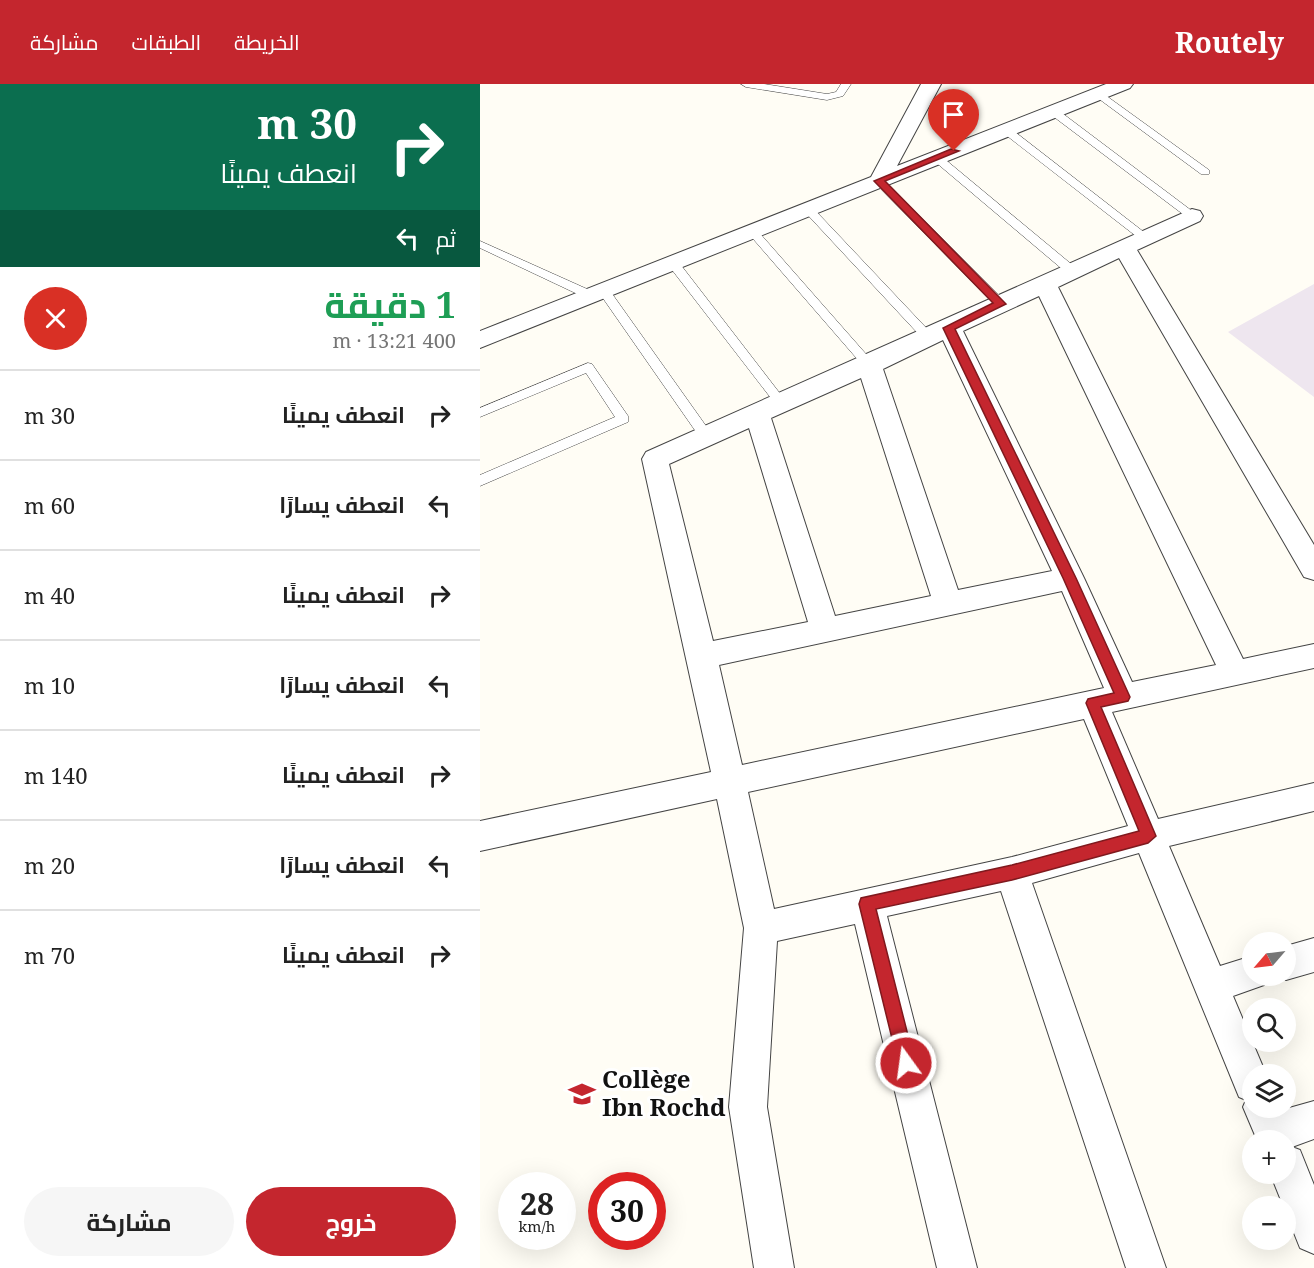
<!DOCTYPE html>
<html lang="ar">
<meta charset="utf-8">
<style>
body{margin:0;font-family:"Noto Serif",Cairo,serif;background:#f6f6f6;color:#222;direction:rtl;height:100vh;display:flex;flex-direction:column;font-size:22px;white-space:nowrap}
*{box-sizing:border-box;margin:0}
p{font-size:20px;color:#767676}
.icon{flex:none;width:33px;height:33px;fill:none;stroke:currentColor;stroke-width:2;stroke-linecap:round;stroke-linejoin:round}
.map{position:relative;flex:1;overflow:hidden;direction:ltr}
.details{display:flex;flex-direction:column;background:#fff;width:480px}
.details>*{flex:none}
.guide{background:#0b6e4f;color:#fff;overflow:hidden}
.needle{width:39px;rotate:242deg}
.controls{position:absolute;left:762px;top:848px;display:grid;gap:12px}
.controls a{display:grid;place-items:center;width:54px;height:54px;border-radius:50%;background:#fff;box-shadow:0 6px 24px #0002;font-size:30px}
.speed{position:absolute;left:18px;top:1088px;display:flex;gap:12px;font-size:30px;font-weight:700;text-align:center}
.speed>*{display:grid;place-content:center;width:78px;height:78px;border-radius:50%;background:#fff;box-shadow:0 6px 24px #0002;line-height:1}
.speed small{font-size:15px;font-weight:400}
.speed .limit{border:9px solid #d22;background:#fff;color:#111}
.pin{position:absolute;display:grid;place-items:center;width:51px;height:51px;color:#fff;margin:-62px -26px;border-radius:50% 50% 50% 0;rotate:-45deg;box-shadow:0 0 6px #0007}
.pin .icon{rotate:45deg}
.me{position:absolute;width:66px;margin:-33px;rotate:346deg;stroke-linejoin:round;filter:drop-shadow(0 0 4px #0008)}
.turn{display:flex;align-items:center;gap:21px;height:126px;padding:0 24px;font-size:27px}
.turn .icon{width:78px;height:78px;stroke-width:2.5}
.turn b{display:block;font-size:42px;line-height:51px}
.then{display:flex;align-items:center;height:57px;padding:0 24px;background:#0003;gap:12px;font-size:22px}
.round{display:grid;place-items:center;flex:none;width:63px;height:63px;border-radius:32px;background:#f6f6f6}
.headline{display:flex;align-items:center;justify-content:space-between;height:102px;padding:0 24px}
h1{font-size:36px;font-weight:700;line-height:45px;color:#1e9e55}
.cta{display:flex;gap:12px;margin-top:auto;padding:12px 24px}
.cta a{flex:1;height:69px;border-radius:36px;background:#c4262e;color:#fff;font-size:24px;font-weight:700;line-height:69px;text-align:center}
.cta a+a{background:#f6f6f6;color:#222}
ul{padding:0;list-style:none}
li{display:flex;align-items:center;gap:18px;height:90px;padding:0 24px;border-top:2px solid #e0e0e0}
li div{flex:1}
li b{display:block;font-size:22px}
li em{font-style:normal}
header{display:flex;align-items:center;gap:36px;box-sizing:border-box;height:84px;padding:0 30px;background:#c4262e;color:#fff}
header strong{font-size:28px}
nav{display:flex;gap:33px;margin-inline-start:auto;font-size:21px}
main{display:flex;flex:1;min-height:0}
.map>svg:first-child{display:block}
.industrial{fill:#eee6ef}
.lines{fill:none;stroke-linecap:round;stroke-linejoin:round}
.service-casing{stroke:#444;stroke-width:1}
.minor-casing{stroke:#444;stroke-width:2}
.service{fill:#fff;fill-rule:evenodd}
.minor{fill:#fff;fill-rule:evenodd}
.route{fill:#c4262e;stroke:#7f191e;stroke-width:1.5}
.labels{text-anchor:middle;stroke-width:6;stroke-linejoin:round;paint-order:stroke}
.near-poi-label{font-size:24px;font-weight:bold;fill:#111;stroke:#fff;text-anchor:start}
</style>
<header>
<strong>Routely</strong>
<nav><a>الخريطة</a><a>الطبقات</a><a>مشاركة</a></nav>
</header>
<main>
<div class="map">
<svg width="834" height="1184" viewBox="0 0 834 1184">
<rect width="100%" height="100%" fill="#fffdf5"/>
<polygon class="industrial" points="834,200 834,313 748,248"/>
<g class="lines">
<defs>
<g id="service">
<polygon points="261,0 284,0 347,10 356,8 361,0 371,0 363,12 347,16 266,3"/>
<polygon points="615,8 621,8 729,86 729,90 721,90 615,12"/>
<polygon points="570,26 578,26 716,130 716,134 708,134 570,30"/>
<polygon points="522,44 530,44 669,152 669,156 661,156 522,48"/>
<polygon points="453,72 461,72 596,184 596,190 588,190 453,76"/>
<polygon points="395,95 403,95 525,217 525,223 517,223 395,99"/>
<polygon points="328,122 332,123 452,250 452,256 444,256 324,127 324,123"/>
<polygon points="272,144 276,145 393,278 393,284 385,284 268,149 266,147"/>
<polygon points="0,157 116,209 118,212 112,216 108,215 0,164"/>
<polygon points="193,175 197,176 305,316 305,322 297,322 189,182 187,179"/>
<polygon points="124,203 128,204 231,349 232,352 231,355 221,355 120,210 120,204"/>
<polygon points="108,279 112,280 148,332 148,338 0,402 0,391 135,333 106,289 0,333 0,324"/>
</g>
<g id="minor">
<polygon points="441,0 461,0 417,82 626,0 653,0 650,4 0,264 0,247 391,93"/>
<path d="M712,125L720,127L723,132L720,137L657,166L834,461V496L824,493L639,174L578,203L763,575L834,560V584L632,628L678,735L834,699V727L689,762L740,882L772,872V891H789L784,901L753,912L786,990H772V1023H801L802,1026L834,1017V1055L812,1063L820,1066L834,1101V1170L820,1164L790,1089H806V1056H777L763,1023L766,1016L759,1013L659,769L552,799L686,1184H646L521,807L407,832L497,1184H457L375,840L297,857L287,1023L314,1184H274L249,1023L264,844L237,715L0,767V737L231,688L162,375L166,368ZM559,212L736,581L652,598L604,494L483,247ZM463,256L572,487L478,506L403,285ZM381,294L451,512L355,532L291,334ZM269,344L328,538L233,557L189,380ZM582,507L624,604L262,681L239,581ZM604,635L648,742L532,773L294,825L268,708Z"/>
<polygon points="834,854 834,888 806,896 794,891 806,891 806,862"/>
</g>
</defs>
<use href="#service" class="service-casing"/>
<use href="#minor" class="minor-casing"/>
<use href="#service" class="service"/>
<use href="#minor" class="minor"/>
</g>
<polygon class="route" points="471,65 479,67 405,97 526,220 475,245 596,494 650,613 648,617 621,623 676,752 668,759 532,796 396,825 435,979 432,985 426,987 420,985 418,979 379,820 381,814 532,781 659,747 606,619 608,615 634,609 583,494 463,244 513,219 394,97"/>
<defs>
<symbol id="university-bare" viewBox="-9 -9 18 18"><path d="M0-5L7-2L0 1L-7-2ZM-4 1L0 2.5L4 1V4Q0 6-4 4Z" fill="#c4262e" stroke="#fff" stroke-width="2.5" paint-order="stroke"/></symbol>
</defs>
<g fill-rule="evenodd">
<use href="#university-bare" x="83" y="991" width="38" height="38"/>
</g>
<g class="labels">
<g class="near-poi-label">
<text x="122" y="1004">Collège<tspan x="122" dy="28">Ibn Rochd</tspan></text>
</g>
</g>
</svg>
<div class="controls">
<a><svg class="needle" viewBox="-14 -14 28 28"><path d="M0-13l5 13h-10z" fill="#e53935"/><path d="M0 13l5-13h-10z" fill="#767676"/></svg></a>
<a><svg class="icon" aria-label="search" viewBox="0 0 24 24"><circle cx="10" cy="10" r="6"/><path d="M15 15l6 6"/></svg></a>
<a><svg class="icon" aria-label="layers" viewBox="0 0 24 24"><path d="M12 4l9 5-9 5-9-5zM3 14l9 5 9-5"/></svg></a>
<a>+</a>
<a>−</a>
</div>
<div class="speed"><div>28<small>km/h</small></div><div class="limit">30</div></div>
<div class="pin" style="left:474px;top:67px;background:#d93025"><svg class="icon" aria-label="arrive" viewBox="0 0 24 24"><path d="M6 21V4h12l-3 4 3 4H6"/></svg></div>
<svg class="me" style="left:426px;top:979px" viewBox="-20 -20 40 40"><circle r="17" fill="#c4262e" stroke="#fff" stroke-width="3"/><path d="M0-11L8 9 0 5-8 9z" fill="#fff"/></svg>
</div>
<section class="details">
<div class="guide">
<div class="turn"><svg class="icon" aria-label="right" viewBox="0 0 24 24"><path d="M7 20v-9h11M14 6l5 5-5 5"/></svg><div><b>30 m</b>انعطف يمينًا</div></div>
<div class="then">ثم<svg class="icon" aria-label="left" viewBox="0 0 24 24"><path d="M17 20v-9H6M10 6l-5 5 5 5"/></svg></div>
</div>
<div class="headline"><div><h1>1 دقيقة</h1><p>400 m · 13:21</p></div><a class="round" style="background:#d93025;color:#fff"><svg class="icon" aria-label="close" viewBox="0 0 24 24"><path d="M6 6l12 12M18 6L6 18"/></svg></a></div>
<ul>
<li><svg class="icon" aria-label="right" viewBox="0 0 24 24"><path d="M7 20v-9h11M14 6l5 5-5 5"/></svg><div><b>انعطف يمينًا</b></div><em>30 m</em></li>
<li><svg class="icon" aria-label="left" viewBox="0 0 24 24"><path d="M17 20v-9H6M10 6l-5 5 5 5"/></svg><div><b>انعطف يسارًا</b></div><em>60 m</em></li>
<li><svg class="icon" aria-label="right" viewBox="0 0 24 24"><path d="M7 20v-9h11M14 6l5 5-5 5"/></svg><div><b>انعطف يمينًا</b></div><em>40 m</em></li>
<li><svg class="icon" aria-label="left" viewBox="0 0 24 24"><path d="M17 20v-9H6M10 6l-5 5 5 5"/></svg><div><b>انعطف يسارًا</b></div><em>10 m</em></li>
<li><svg class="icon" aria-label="right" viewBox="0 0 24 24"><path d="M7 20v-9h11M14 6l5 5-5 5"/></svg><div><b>انعطف يمينًا</b></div><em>140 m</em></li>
<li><svg class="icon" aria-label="left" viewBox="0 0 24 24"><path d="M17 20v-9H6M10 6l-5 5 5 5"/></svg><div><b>انعطف يسارًا</b></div><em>20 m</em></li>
<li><svg class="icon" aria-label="right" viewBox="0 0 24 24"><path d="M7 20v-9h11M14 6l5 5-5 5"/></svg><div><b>انعطف يمينًا</b></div><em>70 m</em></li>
</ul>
<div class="cta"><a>خروج</a><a>مشاركة</a></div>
</section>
</main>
